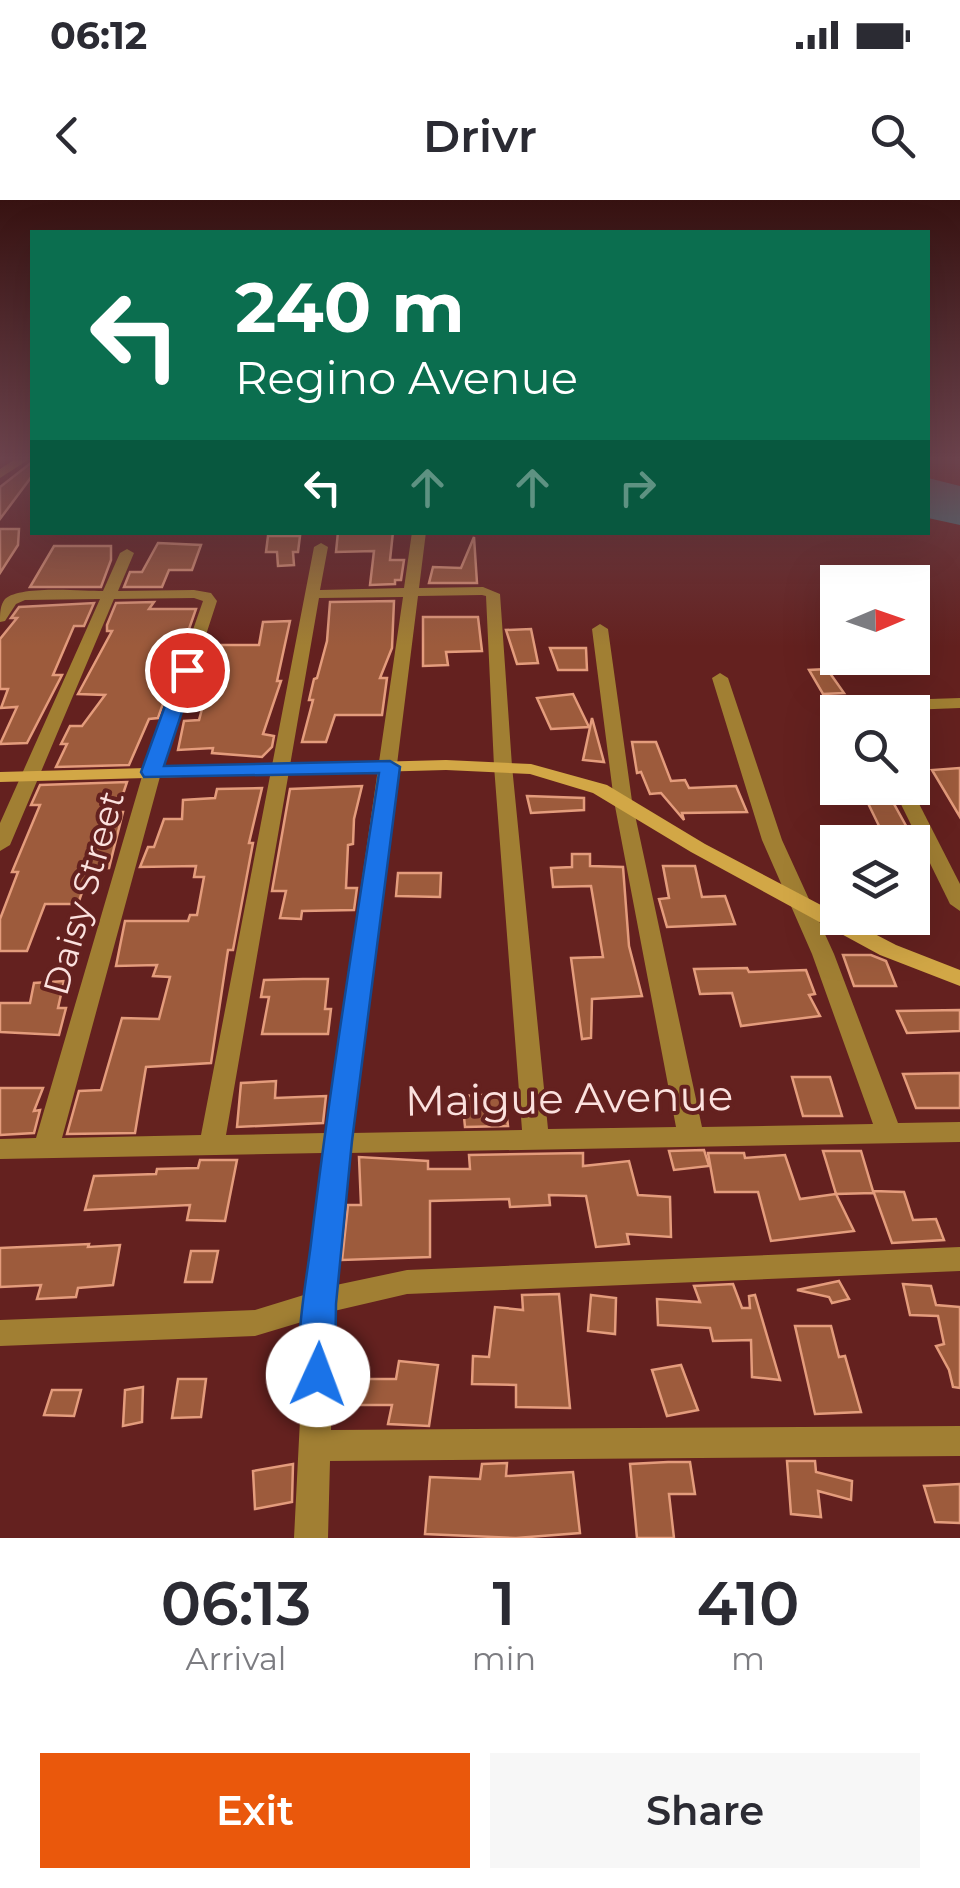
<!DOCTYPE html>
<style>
body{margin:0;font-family:Montserrat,sans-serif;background:#f7f7f7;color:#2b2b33;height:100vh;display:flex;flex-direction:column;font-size:38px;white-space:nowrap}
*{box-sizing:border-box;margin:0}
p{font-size:32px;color:#7c7c81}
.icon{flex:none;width:55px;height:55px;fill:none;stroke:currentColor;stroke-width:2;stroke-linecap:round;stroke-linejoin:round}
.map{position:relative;height:1338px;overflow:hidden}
.side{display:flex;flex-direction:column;background:#fff;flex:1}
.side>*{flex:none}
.guide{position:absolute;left:30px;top:30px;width:900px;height:305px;border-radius:0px;box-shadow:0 10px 40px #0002;background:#0b6e4f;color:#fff;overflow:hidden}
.needle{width:65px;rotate:88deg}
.tools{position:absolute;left:820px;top:365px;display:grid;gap:20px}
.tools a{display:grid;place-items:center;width:110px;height:110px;border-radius:0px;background:#fff;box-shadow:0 10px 40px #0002;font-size:50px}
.pin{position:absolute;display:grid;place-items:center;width:85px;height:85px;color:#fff;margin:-42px;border:5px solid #fff;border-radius:50%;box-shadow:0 2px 10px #0007}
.me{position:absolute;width:110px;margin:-55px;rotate:2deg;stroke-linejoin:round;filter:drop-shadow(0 0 8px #0008)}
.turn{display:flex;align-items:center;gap:35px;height:210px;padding:0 40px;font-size:45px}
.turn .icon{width:130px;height:130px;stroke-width:2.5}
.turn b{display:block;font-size:70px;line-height:85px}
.lanes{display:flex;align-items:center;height:95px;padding:0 40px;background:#0003;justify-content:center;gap:50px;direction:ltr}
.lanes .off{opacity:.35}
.eta{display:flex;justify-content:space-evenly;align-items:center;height:170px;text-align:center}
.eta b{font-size:60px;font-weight:600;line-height:70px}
.action{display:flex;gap:20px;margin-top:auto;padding:20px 40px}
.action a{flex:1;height:115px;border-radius:0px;background:#ea580c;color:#fff;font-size:40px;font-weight:600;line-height:115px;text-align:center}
.action a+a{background:#f7f7f7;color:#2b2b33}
.status{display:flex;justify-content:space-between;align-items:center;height:70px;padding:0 50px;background:#fff;direction:ltr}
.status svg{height:28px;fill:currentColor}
header{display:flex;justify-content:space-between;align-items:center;height:130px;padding:0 40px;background:#fff;font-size:45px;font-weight:600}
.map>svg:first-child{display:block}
.water{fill:#3d7e85}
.building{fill:#9d5b3c;stroke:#e49c7c;stroke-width:2.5}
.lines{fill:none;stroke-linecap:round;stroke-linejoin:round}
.street{fill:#a17f33;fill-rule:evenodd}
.secondary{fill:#d2a746;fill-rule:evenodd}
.route{fill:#1a73e8;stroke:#114b97;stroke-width:2.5}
.labels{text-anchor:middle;stroke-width:8;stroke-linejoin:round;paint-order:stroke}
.street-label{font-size:35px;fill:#fbe1de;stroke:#64211f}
.near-street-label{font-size:42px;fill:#fbe1de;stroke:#64211f}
</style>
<div class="status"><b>06:12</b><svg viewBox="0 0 49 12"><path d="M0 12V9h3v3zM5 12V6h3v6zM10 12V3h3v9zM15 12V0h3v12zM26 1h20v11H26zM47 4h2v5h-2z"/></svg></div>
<header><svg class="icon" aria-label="back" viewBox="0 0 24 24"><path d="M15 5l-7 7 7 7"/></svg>Drivr<svg class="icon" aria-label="search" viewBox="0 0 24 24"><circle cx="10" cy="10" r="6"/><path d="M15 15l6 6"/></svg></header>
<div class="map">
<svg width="960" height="1338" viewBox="0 0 960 1338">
<rect width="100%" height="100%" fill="#64211f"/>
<polygon class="water" points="928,278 960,286 960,325 928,318"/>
<g class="building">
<polygon points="32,262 32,276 0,319 0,287"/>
<polygon points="0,329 19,329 18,345 0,373"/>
<polygon points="338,332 393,332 390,360 404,360 401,380 395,380 395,384 370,385 374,351 336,352"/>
<polygon points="268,336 300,336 298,352 293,352 294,365 278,366 277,352 266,352"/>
<polygon points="474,337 477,383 429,383 433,367 461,368"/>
<polygon points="158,343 201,345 192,370 169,370 162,387 124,387 130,372 142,372"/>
<polygon points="54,346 111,346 111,360 101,387 30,387"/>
<polygon points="394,401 392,448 380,478 387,478 382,515 335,515 326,542 302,542 313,500 309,500 314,479 317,478 327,441 330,402"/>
<polygon points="154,402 149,409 196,409 158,518 149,519 129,565 56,567 67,544 61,544 70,526 82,526 105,495 78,494 112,431 107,431 107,425 116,403"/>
<polygon points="94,403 84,426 74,426 53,475 62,475 27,543 0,544 17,507 1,508 8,489 0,489 0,439 17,418 11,418 19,407"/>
<polygon points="423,417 478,417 482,451 446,452 448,465 423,466"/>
<polygon points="290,421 277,481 281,481 263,534 274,536 272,547 262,557 212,553 213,548 178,550 184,521 199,520 209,483 194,484 207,445 259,445 263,422"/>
<polygon points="531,429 538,463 517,464 506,430"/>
<polygon points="550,448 586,448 587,470 558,470"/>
<polygon points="827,469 844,493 823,494 809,470"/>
<polygon points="573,494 589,527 551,529 537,498"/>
<polygon points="592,518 604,562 583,560"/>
<polygon points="632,542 656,542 671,581 685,580 689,588 736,586 747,612 682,613 684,620 661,593 650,594 641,572 637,573"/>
<polygon points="960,568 960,617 932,570"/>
<polygon points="127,582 117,612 123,612 109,668 90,669 78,704 45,704 27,751 0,751 0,719 18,672 12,672 40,605 31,605 40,585"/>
<polygon points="362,586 354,619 353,644 348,645 346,688 357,688 354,710 302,711 301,719 280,718 286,691 272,691 290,589"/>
<polygon points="262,588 249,643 253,643 233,750 228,750 211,863 146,867 135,933 67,934 79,891 101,890 122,818 159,819 170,777 153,776 157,765 116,766 125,721 188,721 190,715 197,715 204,677 194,677 196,666 140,667 148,647 154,647 164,619 182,619 183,600 215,598 217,589"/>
<polygon points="864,595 889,595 915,642 896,640 895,631 882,632"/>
<polygon points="527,596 584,598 584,610 531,613"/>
<polygon points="572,654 590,654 590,666 623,667 629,746 642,796 592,799 591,838 582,839 571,758 603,757 591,686 553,687 551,668 572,667"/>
<polygon points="663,666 695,666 702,697 725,696 735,724 667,727 659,699 669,698"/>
<polygon points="398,673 441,673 440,697 396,696"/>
<polygon points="843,755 871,755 886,761 896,786 854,786"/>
<polygon points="747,768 749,772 806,770 815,794 809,795 820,816 741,826 732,793 700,794 694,769"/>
<polygon points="303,779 328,779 325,809 331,809 328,834 262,834 269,797 261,797 264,780"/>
<polygon points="64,781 58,808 66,808 59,835 0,832 0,803 30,803 34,783"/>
<polygon points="960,810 960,831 907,833 897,811"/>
<polygon points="960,873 960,908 916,908 903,874"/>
<polygon points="792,877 830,877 842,916 803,916"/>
<polygon points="276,881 275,898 326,896 323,923 237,927 241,883"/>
<polygon points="0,888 43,888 34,911 40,910 34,933 0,935"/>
<polygon points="504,894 508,926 465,927 462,896"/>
<polygon points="704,950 709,966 674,970 669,951"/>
<polygon points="823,951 861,951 873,991 904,992 913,1020 936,1019 944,1040 892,1043 874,993 836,994 854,1031 771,1041 758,992 715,992 708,953 744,953 745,958 785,955 800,999 836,994"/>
<polygon points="583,953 583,966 629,961 638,995 670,997 671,1037 627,1034 629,1044 596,1047 586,996 549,995 550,1005 510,1007 509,999 430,1001 430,1057 342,1060 348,1005 361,1005 359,957 428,961 428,969 470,969 469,955"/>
<polygon points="200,960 237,960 225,1021 187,1020 190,1005 85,1010 94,976 156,974 157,969 198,968"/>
<polygon points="89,1044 88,1047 120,1045 113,1085 78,1088 76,1097 37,1099 41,1085 0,1087 0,1048"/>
<polygon points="191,1051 218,1051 212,1082 185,1082"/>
<polygon points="839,1081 849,1099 832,1103 829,1097 797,1090"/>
<polygon points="733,1084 742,1108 750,1108 749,1096 755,1095 780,1180 752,1177 751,1140 713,1141 710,1128 658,1125 657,1099 700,1102 694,1086"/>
<polygon points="903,1084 931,1086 936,1105 960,1107 960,1188 953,1187 949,1170 936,1146 944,1144 938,1116 910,1115"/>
<polygon points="559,1094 570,1208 516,1207 516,1185 472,1184 473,1156 489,1157 495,1107 523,1110 522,1095"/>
<polygon points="591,1095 616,1098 615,1134 588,1131"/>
<polygon points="795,1126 831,1126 839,1157 845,1156 861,1212 815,1214"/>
<polygon points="399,1161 438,1165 429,1226 388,1224 392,1205 337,1205 338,1179 396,1179"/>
<polygon points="681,1165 698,1210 667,1216 652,1170"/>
<polygon points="178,1179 206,1179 201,1217 172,1218"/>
<polygon points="143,1187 142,1222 123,1226 125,1190"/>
<polygon points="52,1190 81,1190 74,1216 44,1215"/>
<polygon points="787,1261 815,1261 816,1272 852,1281 851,1300 818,1291 821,1317 791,1314"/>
<polygon points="668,1262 690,1262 695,1294 669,1294 674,1338 637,1338 630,1264"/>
<polygon points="507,1263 506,1276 573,1272 580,1333 516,1338 425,1334 430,1277 480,1279 482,1264"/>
<polygon points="293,1264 292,1302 255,1309 253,1271"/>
<polygon points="960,1284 960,1323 935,1322 924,1286"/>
</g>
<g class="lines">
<g class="street">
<polygon points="17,258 31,258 0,278 0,269"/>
<path d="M412,332H426L419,388L483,387L500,394L512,566L548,929L676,927L614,601L592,429L600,424L608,429L632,601L702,927L873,924L812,754L762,640L712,478L720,473L728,478L782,640L834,754L898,923L960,922V942L349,953L336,1085L407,1070L960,1047V1071L407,1094L334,1111L331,1230L960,1226V1256L330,1261L328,1338H294L305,1121L255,1136L0,1146V1120L255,1110L307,1094L323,953L0,959V939L36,938L143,573L203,401L194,398L114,399L10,645L0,651V623L100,399L25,400L16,404L5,421L0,422C0,414 0,405 5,399C20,385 82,391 103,391L120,353L127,349L134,353L118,391L194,390L211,393L217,401L161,573L62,938L201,935L314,347L321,343L328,347L320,390L404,388ZM482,395L486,396L494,566L522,930L351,933L418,396ZM403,397L325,933L226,935L319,398Z"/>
<polygon points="960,498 960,508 857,512 855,508 869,501"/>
<polygon points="893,588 911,588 960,684 960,711 950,704"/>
</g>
<polygon class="secondary" points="446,560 531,564 607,585 705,644 838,714 838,718 844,718 896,745 960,770 960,786 880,755 691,652 593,593 530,574 446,570 0,582 0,572"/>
</g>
<linearGradient id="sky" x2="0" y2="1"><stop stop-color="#371211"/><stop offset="0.58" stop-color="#6c434d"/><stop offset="1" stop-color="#6c434d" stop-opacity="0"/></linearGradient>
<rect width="960" height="446" fill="url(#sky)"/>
<path class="route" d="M187,464L196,470L164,566L390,561L400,567L352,941L336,1104L335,1175L330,1186L318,1191L305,1186C291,1154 307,1079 311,1043C330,886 355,729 379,573L144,577L141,572L178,470Z"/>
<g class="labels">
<g class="street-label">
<text transform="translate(84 693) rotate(-74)" y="12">Daisy Street</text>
</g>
<g class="near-street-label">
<text transform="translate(569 898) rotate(-1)" y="15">Maigue Avenue</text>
</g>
</g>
</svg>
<div class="tools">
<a><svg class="needle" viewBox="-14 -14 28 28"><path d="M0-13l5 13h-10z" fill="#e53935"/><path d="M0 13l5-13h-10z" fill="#7c7c81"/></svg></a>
<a><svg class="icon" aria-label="search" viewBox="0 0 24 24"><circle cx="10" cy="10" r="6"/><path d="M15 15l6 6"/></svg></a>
<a><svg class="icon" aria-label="layers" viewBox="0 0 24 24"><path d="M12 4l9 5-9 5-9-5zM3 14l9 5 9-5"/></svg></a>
</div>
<div class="pin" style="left:187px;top:470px;background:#d93025"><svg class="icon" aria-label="arrive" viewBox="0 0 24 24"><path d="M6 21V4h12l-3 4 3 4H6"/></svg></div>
<svg class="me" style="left:318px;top:1175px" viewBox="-20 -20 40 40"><circle r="19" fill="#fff"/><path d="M0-13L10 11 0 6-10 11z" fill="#1a73e8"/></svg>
<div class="guide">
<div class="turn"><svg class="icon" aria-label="left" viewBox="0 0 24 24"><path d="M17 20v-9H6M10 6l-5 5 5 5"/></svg><div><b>240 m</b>Regino Avenue</div></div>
<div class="lanes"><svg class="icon" aria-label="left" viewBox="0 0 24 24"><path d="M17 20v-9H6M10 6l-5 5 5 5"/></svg><svg class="icon off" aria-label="ahead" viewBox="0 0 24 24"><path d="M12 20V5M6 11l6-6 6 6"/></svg><svg class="icon off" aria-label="ahead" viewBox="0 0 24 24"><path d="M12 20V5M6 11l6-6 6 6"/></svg><svg class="icon off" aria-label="right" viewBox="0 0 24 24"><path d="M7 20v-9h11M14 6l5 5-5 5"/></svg></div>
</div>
</div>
<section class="side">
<div class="eta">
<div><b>06:13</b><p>Arrival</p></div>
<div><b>1</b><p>min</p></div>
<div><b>410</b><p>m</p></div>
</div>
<div class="action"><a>Exit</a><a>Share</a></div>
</section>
